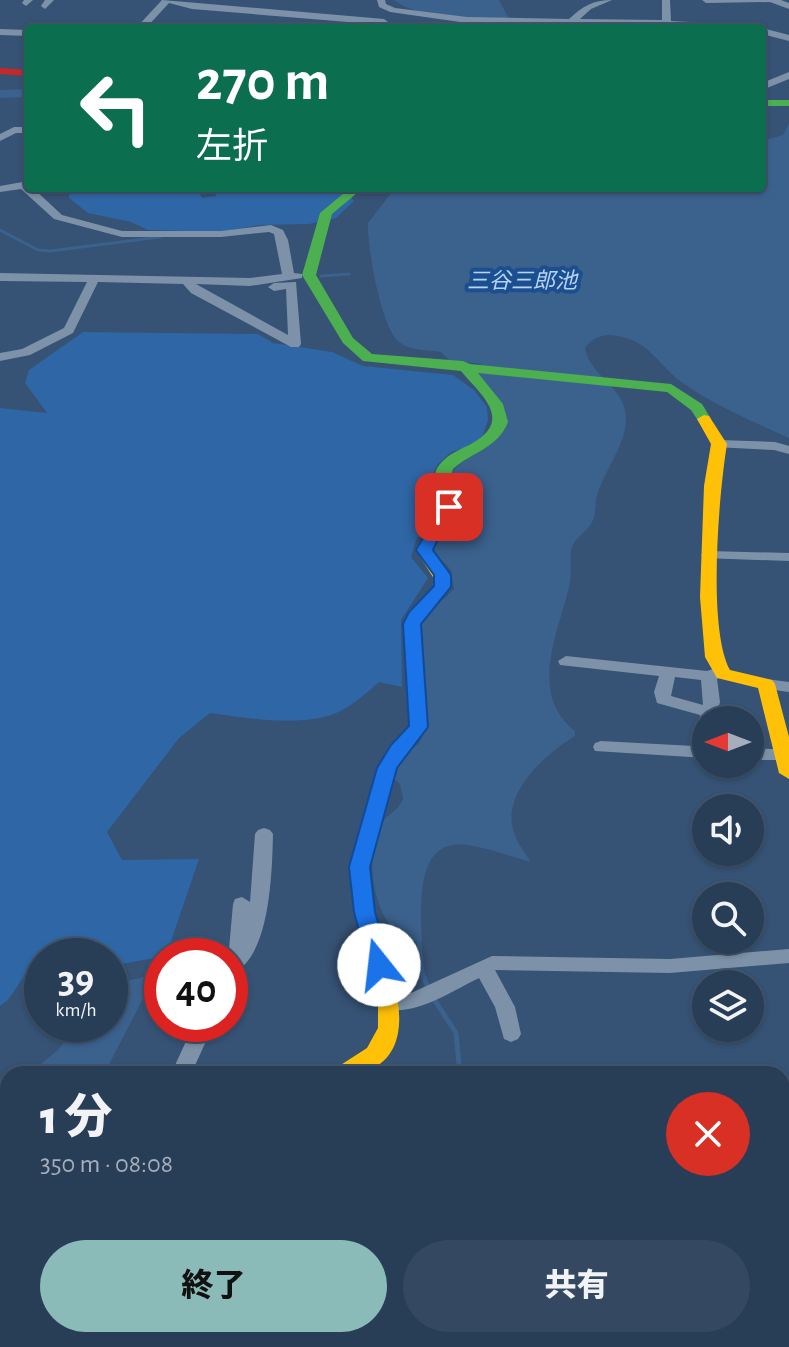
<!DOCTYPE html>
<html lang="ja">
<meta charset="utf-8">
<style>
body{margin:0;font-family:"Alegreya Sans","Noto Sans JP",sans-serif;background:#344961;color:#f1f3f6;height:100vh;display:flex;flex-direction:column;font-size:30px;white-space:nowrap}
*{box-sizing:border-box;margin:0}
p{font-size:26px;color:#a5aeba}
.icon{flex:none;width:44px;height:44px;fill:none;stroke:currentColor;stroke-width:2;stroke-linecap:round;stroke-linejoin:round}
.map{position:relative;flex:1;overflow:hidden}
.details{position:absolute;left:0px;top:1066px;width:790px;height:282px;display:flex;flex-direction:column;background:#283e57;border-radius:24px 24px 0 0;box-shadow:0 2px 6px #0004,0 0 0 2px #44576d}
.details>*{flex:none}
.top-card{position:absolute;left:24px;top:24px;width:742px;height:168px;border-radius:8px;box-shadow:0 2px 6px #0004,0 0 0 2px #44576d;background:#0b6e4f;color:#fff;overflow:hidden}
.needle{width:52px;rotate:270deg}
.tools{position:absolute;left:692px;top:706px;display:grid;gap:16px}
.tools a{display:grid;place-items:center;width:72px;height:72px;border-radius:50%;background:#283e57;box-shadow:0 2px 6px #0004,0 0 0 2px #44576d;font-size:40px}
.speed{position:absolute;left:24px;top:938px;display:flex;gap:16px;font-size:40px;font-weight:700;text-align:center}
.speed>*{display:grid;place-content:center;width:104px;height:104px;border-radius:50%;background:#283e57;box-shadow:0 2px 6px #0004,0 0 0 2px #44576d;line-height:1}
.speed small{font-size:20px;font-weight:400}
.speed .limit{border:12px solid #d22;background:#fff;color:#111}
.pin{position:absolute;display:grid;place-items:center;width:68px;height:68px;color:#fff;margin:-34px;border-radius:16px;box-shadow:0 4px 12px #0006}
.me{position:absolute;width:88px;margin:-44px;rotate:344deg;stroke-linejoin:round;filter:drop-shadow(0 0 6px #0008)}
.turn{display:flex;align-items:center;gap:28px;height:168px;padding:0 40px;font-size:36px}
.turn .icon{width:104px;height:104px;stroke-width:2.5}
.turn b{display:block;font-size:56px;line-height:68px}
.round{display:grid;place-items:center;flex:none;width:84px;height:84px;border-radius:42px;background:#344961}
.summary{display:flex;align-items:center;justify-content:space-between;height:136px;padding:0 40px}
h1{font-size:48px;font-weight:800;line-height:60px}
.action{display:flex;gap:16px;margin-top:auto;padding:16px 40px}
.action a{flex:1;height:92px;border-radius:48px;background:#8bbbb9;color:#111;font-size:32px;font-weight:800;line-height:92px;text-align:center}
.action a+a{background:#344961;color:#f1f3f6}
.map>svg:first-child{display:block}
.green{fill:#2f66a5}
.water{fill:#3b618d}
.lines{fill:none;stroke-linecap:round;stroke-linejoin:round}
.stream-far1{stroke:#3b618d;stroke-width:3}
.stream{stroke:#3b618d;stroke-width:5}
.river{fill:#3b618d;fill-rule:evenodd}
.street{fill:#7d92a8;fill-rule:evenodd}
.fast{fill:#4caf50;fill-rule:evenodd}
.slow{fill:#ffc107;fill-rule:evenodd}
.jam{fill:#c62828;fill-rule:evenodd}
.route{fill:#1a73e8;stroke:#114b97;stroke-width:2}
.labels{text-anchor:middle;stroke-width:8;stroke-linejoin:round;paint-order:stroke}
.far-water-label{font-size:22px;font-style:italic;fill:#b5d3f5;stroke:#1b4f8f}
</style>
<div class="map">
<svg width="789" height="1347" viewBox="0 0 789 1347">
<rect width="100%" height="100%" fill="#365274"/>
<g class="green">
<polygon points="69,188 198,191 202,198 216,196 215,189 344,189 354,201 336,218 309,224 260,225 219,232 148,230 131,222 88,213 69,198"/>
<path d="M83,332L258,334L273,343L332,352L363,366L453,375L474,390L487,407L488,420L483,435L472,446L451,452L437,465L433,474L432,519L416,540L411,557L428,578L401,620L402,687L379,682C365,694 347,711 328,716C290,726 247,718 210,713L179,738L107,832L122,860L199,859L166,956L110,966V956H42V969H29L8,1000L0,1006V408L47,413L25,383L29,370Z"/>
</g>
<g class="water">
<path d="M394,0H499L509,19C480,18 416,19 394,0Z"/>
<path d="M789,124V438C752,421 713,405 680,381C664,369 652,349 634,341C614,333 598,331 585,348C590,377 627,387 626,420C625,448 602,473 596,500C595,508 596,516 591,524C586,532 576,537 572,547C569,557 572,572 570,583C559,632 527,693 575,731V736C547,753 507,788 512,824C514,839 523,850 531,862C511,857 473,842 453,845C415,850 421,914 422,942C375,941 363,863 379,827C384,815 398,812 403,799L400,784L394,779L402,758L419,743L428,725L421,623C429,610 443,601 454,589L451,570L433,551C440,535 455,525 458,507C461,492 449,484 454,469L504,430L478,374L481,364L449,360L441,352C428,350 410,351 399,342C381,329 367,246 368,223L395,188H762V141L783,135Z"/>
<polygon points="156,974 105,1072 40,1074 40,1065 59,1049 76,1024 110,1024 110,985"/>
</g>
<g class="lines">
<g class="stream-far1">
<polyline points="0,230 38,250 50,251 160,237"/>
<polyline points="321,276 349,274"/>
</g>
<g class="stream">
<polyline points="419,942 422,973 428,988"/>
<polyline points="432,996 456,1033 460,1074"/>
<polyline points="495,1340 504,1347"/>
</g>
<polygon class="river" points="28,89 28,97 0,98 0,90"/>
<g class="street">
<polygon points="24,0 33,0 26,6 22,3"/>
<polygon points="45,0 54,0 45,9 41,6"/>
<polygon points="162,0 384,19 388,22 384,25 192,9 169,3 146,28 136,28"/>
<path d="M377,0H385L386,4L395,8L467,17L569,19C583,6 593,0 612,0L591,9L580,19L662,20V0H670L671,21L749,25L754,28L467,23L390,12L379,7Z"/>
<polygon points="702,0 781,0 789,3 789,9 770,2 706,3"/>
<polygon points="762,28 789,35 789,41 762,34"/>
<polygon points="0,29 28,30 28,36 0,35"/>
<polygon points="789,72 789,79 762,90 762,83"/>
<polygon points="28,127 28,133 16,133 0,141 0,134 14,127"/>
<polygon points="28,181 28,188 33,188 62,215 122,231 221,231 271,225 283,230 288,240 294,273 302,274 302,278 250,286 196,284 288,335 286,289 274,291 268,287 274,283 296,282 301,344 299,347 291,347 191,293 183,284 98,282 73,333 30,355 0,361 0,353 22,349 64,328 87,282 0,281 0,273 250,278 282,274 274,234 269,232 221,237 122,237 54,219 21,189 0,192 0,186"/>
<polygon points="719,440 775,442 789,446 789,454 774,450 714,447 714,441"/>
<polygon points="708,551 789,553 789,561 703,558 701,555"/>
<path d="M566,656L707,671L719,667L725,668L727,672L717,679L720,702L715,720H706V758L595,751L593,747L595,743L601,741L694,746L700,715L657,703L654,692L659,676L560,665L558,661ZM675,677L701,680L703,705L671,696Z"/>
<polygon points="766,679 789,682 789,692 760,688 758,684 760,680"/>
<polygon points="750,748 789,750 789,760 750,760"/>
<path d="M264,828L270,830L273,834C272,869 271,961 230,974V956H227L231,953L229,949L233,904L235,899L242,897L250,902L255,834L258,830Z"/>
<path d="M789,949V963L670,973L495,970L515,1007L521,1034L518,1039L511,1042L504,1039L495,1007L479,978C452,991 413,1018 382,1008L379,1003L382,998L411,993L492,956L670,959Z"/>
<polygon points="194,1024 214,1024 191,1074 171,1074"/>
<polygon points="789,1172 789,1190 782,1191 782,1173"/>
<polygon points="154,1340 178,1340 176,1347 152,1347"/>
<polygon points="324,1340 348,1340 349,1347 325,1347"/>
</g>
<g class="fast">
<rect x="762" y="100" width="27" height="6"/>
<path d="M350,188H363L332,214L316,275L353,338L372,354L463,361L470,364L671,384L702,404L711,419L704,423L699,422L691,410L667,392L478,373L503,404L508,422C498,448 472,452 453,469L450,479L457,500L447,525H435L433,522C435,515 441,505 441,499C440,485 429,477 440,464C448,454 461,449 471,444C514,420 482,396 461,371L363,361L343,343L302,275L320,213Z"/>
</g>
<g class="slow">
<path d="M704,415L709,416L727,444C719,493 707,628 730,670L772,680L775,684L789,737V779L779,773L758,688L717,678L705,657L700,597L704,486L711,444L697,419Z"/>
<path d="M441,517L449,522L432,550L452,582C447,599 426,607 421,624L427,727C418,741 405,751 398,766C390,783 371,847 369,866C363,923 444,1044 363,1073C355,1076 342,1074 333,1074L336,1068L367,1048L378,1028V1003L354,912L349,867L377,768L391,745L409,726L403,624L409,611L435,586L436,582L416,550L435,519Z"/>
</g>
<polygon class="jam" points="0,68 28,70 28,76 0,74"/>
</g>
<path class="route" d="M449,503L457,507C450,524 439,534 433,550L451,575V587L421,624L428,727L397,768L370,867L375,912L390,965L387,971L379,973L372,971L368,965L354,912L349,867L377,768L391,745L409,726L403,624L409,612L434,586V575L416,550L443,504Z"/>
<g class="labels">
<g class="far-water-label">
<text x="522" y="288">三谷三郎池</text>
</g>
</g>
</svg>
<div class="tools">
<a><svg class="needle" viewBox="-14 -14 28 28"><path d="M0-13l5 13h-10z" fill="#e53935"/><path d="M0 13l5-13h-10z" fill="#a5aeba"/></svg></a>
<a><svg class="icon" aria-label="sound" viewBox="0 0 24 24"><path d="M4 9h4l5-4v14l-5-4H4zM17 9q2 3 0 6"/></svg></a>
<a><svg class="icon" aria-label="search" viewBox="0 0 24 24"><circle cx="10" cy="10" r="6"/><path d="M15 15l6 6"/></svg></a>
<a><svg class="icon" aria-label="layers" viewBox="0 0 24 24"><path d="M12 4l9 5-9 5-9-5zM3 14l9 5 9-5"/></svg></a>
</div>
<div class="speed"><div>39<small>km/h</small></div><div class="limit">40</div></div>
<div class="pin" style="left:449px;top:507px;background:#d93025"><svg class="icon" aria-label="arrive" viewBox="0 0 24 24"><path d="M6 21V4h12l-3 4 3 4H6"/></svg></div>
<svg class="me" style="left:379px;top:965px" viewBox="-20 -20 40 40"><circle r="19" fill="#fff"/><path d="M0-13L10 11 0 6-10 11z" fill="#1a73e8"/></svg>
<div class="top-card">
<div class="turn"><svg class="icon" aria-label="left" viewBox="0 0 24 24"><path d="M17 20v-9H6M10 6l-5 5 5 5"/></svg><div><b>270 m</b>左折</div></div>
</div>
<section class="details">
<div class="summary"><div><h1>1 分</h1><p>350 m · 08:08</p></div><a class="round" style="background:#d93025;color:#fff"><svg class="icon" aria-label="close" viewBox="0 0 24 24"><path d="M6 6l12 12M18 6L6 18"/></svg></a></div>
<div class="action"><a>終了</a><a>共有</a></div>
</section>
</div>
